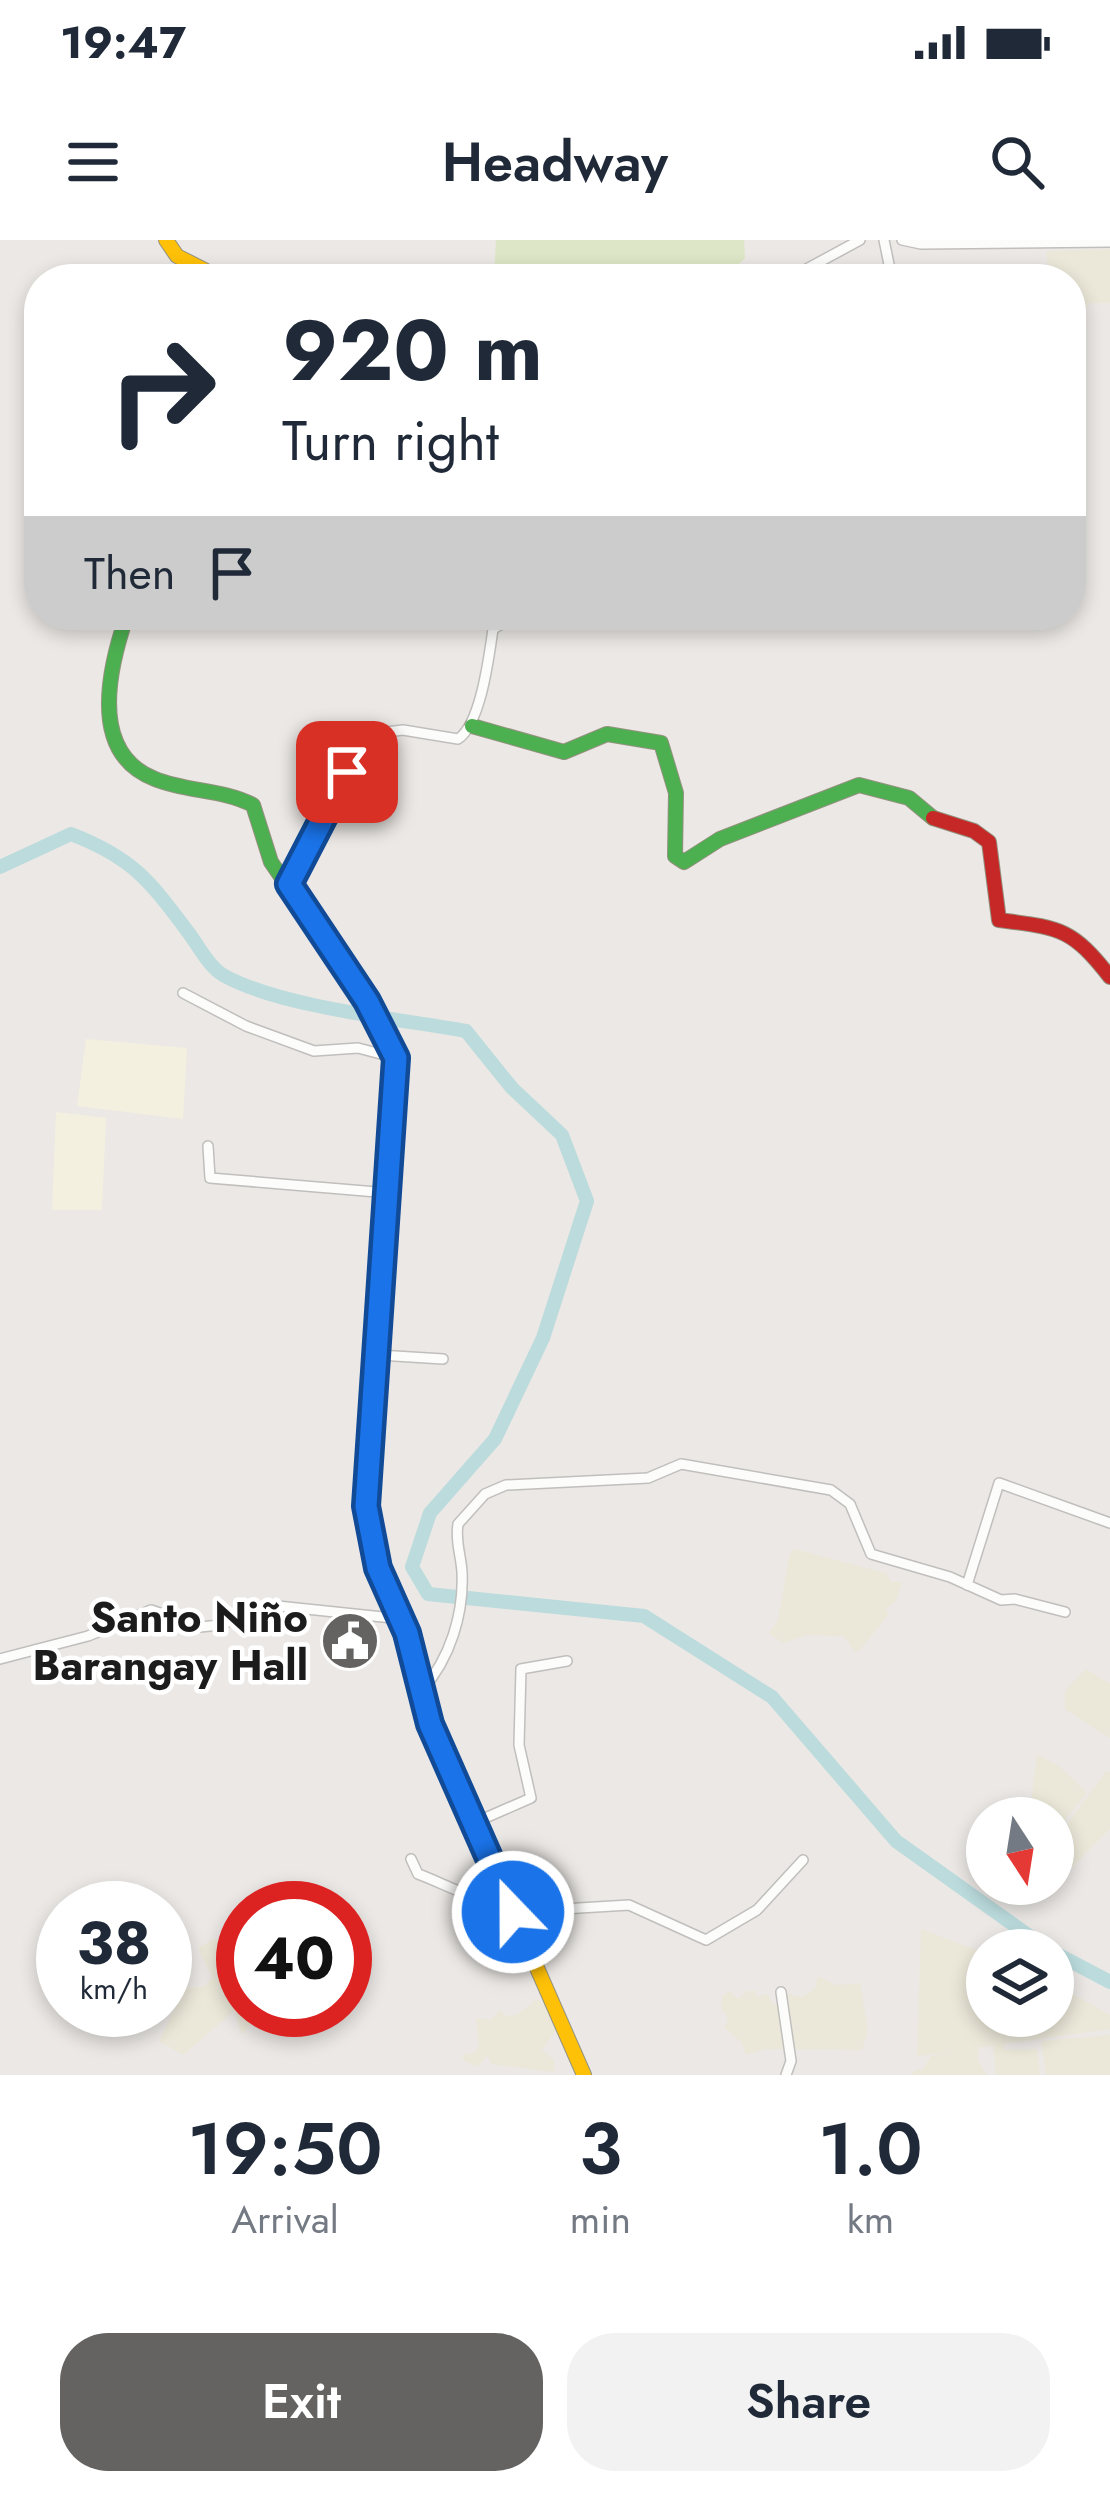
<!DOCTYPE html>
<meta charset="utf-8">
<style>
body{margin:0;font-family:Jost,sans-serif;background:#f2f2f3;color:#1f2937;height:100vh;display:flex;flex-direction:column;font-size:45px;white-space:nowrap}
*{box-sizing:border-box;margin:0}
p{font-size:39px;color:#747a83}
.icon{flex:none;width:66px;height:66px;fill:none;stroke:currentColor;stroke-width:2;stroke-linecap:round;stroke-linejoin:round}
.map{position:relative;height:1835px;overflow:hidden}
.sheet{display:flex;flex-direction:column;background:#fff;flex:1}
.sheet>*{flex:none}
.top-card{position:absolute;left:24px;top:24px;width:1062px;height:366px;border-radius:48px;box-shadow:0 6px 18px #0003;background:#fff;color:#1f2937;overflow:hidden}
.needle{width:78px;rotate:168deg}
.controls{position:absolute;left:966px;top:1557px;display:grid;gap:24px}
.controls a{display:grid;place-items:center;width:108px;height:108px;border-radius:50%;background:#fff;box-shadow:0 6px 18px #0003;font-size:60px}
.speed{position:absolute;left:36px;top:1641px;display:flex;gap:24px;font-size:60px;font-weight:700;text-align:center}
.speed>*{display:grid;place-content:center;width:156px;height:156px;border-radius:50%;background:#fff;box-shadow:0 6px 18px #0003;line-height:1}
.speed small{font-size:30px;font-weight:400}
.speed .limit{border:18px solid #d22;background:#fff;color:#111}
.pin{position:absolute;display:grid;place-items:center;width:102px;height:102px;color:#fff;margin:-51px;border-radius:24px;box-shadow:0 6px 18px #0006}
.me{position:absolute;width:132px;margin:-66px;rotate:338deg;stroke-linejoin:round;filter:drop-shadow(0 0 9px #0008)}
.turn{display:flex;align-items:center;gap:42px;height:252px;padding:0 60px;font-size:54px}
.turn .icon{width:156px;height:156px;stroke-width:2.5}
.turn b{display:block;font-size:84px;line-height:102px}
.then{display:flex;align-items:center;height:114px;padding:0 60px;background:#0003;gap:24px;font-size:45px}
.eta{display:flex;justify-content:space-evenly;align-items:center;height:204px;text-align:center}
.eta b{font-size:72px;font-weight:600;line-height:84px}
.cta{display:flex;gap:24px;margin-top:auto;padding:24px 60px}
.cta a{flex:1;height:138px;border-radius:48px;background:#646362;color:#fff;font-size:48px;font-weight:600;line-height:138px;text-align:center}
.cta a+a{background:#f2f2f3;color:#1f2937}
.status{display:flex;justify-content:space-between;align-items:center;height:84px;padding:0 60px;background:#fff;direction:ltr}
.status svg{height:33px;fill:currentColor}
header{display:flex;justify-content:space-between;align-items:center;height:156px;padding:0 60px;background:#fff;font-size:54px;font-weight:600}
.map>svg:first-child{display:block}
.education{fill:#f4f0e0}
.farmland{fill:#ebe8d9}
.grass{fill:#dde6c6}
.lines{fill:none;stroke-linecap:round;stroke-linejoin:round}
.river{stroke:#bbdbdc;stroke-width:14}
.street-casing{stroke:#c0bfbd;stroke-width:12}
.fast-casing{stroke:#93917f;stroke-width:16}
.slow-casing{stroke:#93917f;stroke-width:16}
.jam-casing{stroke:#93917f;stroke-width:16}
.street{stroke:#fcfcfb;stroke-width:9}
.fast{stroke:#4caf50;stroke-width:14}
.slow{stroke:#ffc107;stroke-width:14}
.jam{stroke:#c62828;stroke-width:14}
.route-casing{stroke:#114b97;stroke-width:30}
.route{stroke:#1a73e8;stroke-width:21}
.labels{text-anchor:middle;stroke-width:9;stroke-linejoin:round;paint-order:stroke}
.poi-label{font-size:42px;font-weight:bold;fill:#1c1c1c;stroke:#fff;text-anchor:end}
</style>
<div class="status"><b>19:47</b><svg viewBox="0 0 49 12"><path d="M0 12V9h3v3zM5 12V6h3v6zM10 12V3h3v9zM15 12V0h3v12zM26 1h20v11H26zM47 4h2v5h-2z"/></svg></div>
<header><svg class="icon" aria-label="menu" viewBox="0 0 24 24"><path d="M4 6h16M4 12h16M4 18h16"/></svg>Headway<svg class="icon" aria-label="search" viewBox="0 0 24 24"><circle cx="10" cy="10" r="6"/><path d="M15 15l6 6"/></svg></header>
<div class="map">
<svg width="1110" height="1835" viewBox="0 0 1110 1835">
<rect width="100%" height="100%" fill="#ebe8e5"/>
<g class="education">
<polygon points="86,799 187,808 183,879 77,866"/>
<polygon points="56,872 106,878 102,970 52,970"/>
</g>
<g class="farmland">
<polygon points="1110,9 1110,63 1093,63 1071,72 1071,39 1046,39 1042,30 1048,25 1046,11"/>
<polygon points="794,1309 886,1333 891,1342 902,1342 896,1361 886,1369 888,1375 859,1411 855,1412 844,1396 806,1395 783,1403 769,1393 778,1381 789,1316"/>
<polygon points="1086,1429 1110,1444 1110,1498 1065,1469 1065,1451"/>
<polygon points="1037,1514 1060,1527 1087,1553 1053,1594 1053,1578 1029,1578"/>
<polygon points="1106,1532 1110,1532 1110,1589 1051,1648 1044,1644 1053,1644 1053,1603"/>
<polygon points="921,1689 987,1714 987,1776 1053,1776 1053,1743 1110,1775 1110,1789 1004,1804 1005,1810 1037,1809 1040,1835 996,1835 993,1805 978,1808 978,1821 987,1835 911,1835 917,1829 922,1831 931,1816 954,1812 917,1816"/>
<polygon points="214,1699 236,1711 243,1705 243,1770 268,1770 242,1794 234,1771 183,1815 159,1801 184,1749 205,1746 212,1737 198,1708"/>
<polygon points="818,1736 836,1745 860,1743 868,1791 862,1810 765,1809 746,1815 742,1803 724,1787 729,1779 721,1768 723,1755 730,1751 738,1759 748,1751 757,1751 755,1757 768,1754 772,1764 782,1764 782,1753 802,1757 815,1749"/>
<polygon points="537,1759 547,1767 556,1789 542,1810 554,1820 554,1832 491,1824 487,1815 478,1827 464,1821 462,1815 476,1812 479,1805 476,1778 490,1780 501,1770 505,1776 517,1775"/>
<polygon points="1110,1795 1110,1835 1046,1835 1041,1801"/>
</g>
<polygon class="grass" points="496,0 744,0 745,18 738,25 739,39 494,39"/>
<g class="lines">
<g class="river">
<path d="M0,627L71,594C133,618 149,640 188,692C198,705 209,727 223,735C279,767 400,779 466,791L512,848L562,895L587,961L543,1098L495,1199L430,1273L412,1327L428,1354L644,1376L772,1457L896,1601L1049,1710"/>
<polyline points="1053,1712 1110,1742"/>
</g>
<defs>
<g id="street">
<polyline points="884,0 892,39"/>
<polyline points="902,0 921,4 1110,2"/>
<polyline points="788,39 860,0"/>
<path d="M289,644L324,569L378,493L403,490L458,499C481,484 489,416 493,389L518,375"/>
<polyline points="183,753 246,786 314,811 358,808 396,818"/>
<polyline points="208,906 210,938 389,953"/>
<polyline points="379,1115 443,1119"/>
<polyline points="967,1345 999,1243 1110,1283"/>
<polyline points="0,1419 88,1396 151,1370 200,1387 220,1385 268,1365 402,1379"/>
<path d="M422,1450C450,1419 464,1374 462,1332C461,1315 455,1301 458,1284L485,1254L506,1245L648,1238L681,1224L831,1250L850,1264L871,1314L950,1337L1001,1360L1015,1359L1065,1372"/>
<polyline points="476,1582 531,1558 519,1505 521,1429 567,1421"/>
<path d="M411,1619L418,1634C451,1646 472,1663 508,1658"/>
<polyline points="513,1672 629,1665 706,1700 757,1670 803,1620"/>
<polyline points="781,1752 791,1821 786,1835"/>
</g>
<g id="fast">
<path d="M127,375C109,427 88,513 155,539C187,552 222,549 253,565L271,622L367,762L385,796"/>
<polyline points="472,486 564,512 607,494 661,503 676,553 675,616 684,622 720,599 859,545 909,558 933,578"/>
</g>
<g id="slow">
<polyline points="166,0 177,16 222,39"/>
<polyline points="385,796 396,818 366,1266 378,1328 407,1393 430,1484 584,1835"/>
</g>
<path id="jam" d="M933,578L974,591L989,602L999,680C1059,688 1071,687 1110,737"/>
</defs>
<use href="#street" class="street-casing"/>
<use href="#fast" class="fast-casing"/>
<use href="#slow" class="slow-casing"/>
<use href="#jam" class="jam-casing"/>
<use href="#street" class="street"/>
<use href="#fast" class="fast"/>
<use href="#slow" class="slow"/>
<use href="#jam" class="jam"/>
</g>
<g class="lines">
<defs>
<polyline id="route" points="347,532 289,644 367,761 396,818 366,1266 378,1328 407,1393 430,1484 513,1672"/>
</defs>
<use href="#route" class="route-casing"/>
<use href="#route" class="route"/>
</g>
<defs>
<symbol id="civic-disc" viewBox="-11 -11 22 22"><circle r="9.5" fill="#646362" stroke="#fff"/><path d="M-.6-6.5H3V-4.5H.6V-3L4-1V1h2V6H-6V1h2V-1L-.6-3ZM-1.2 2.5V6h2.4V2.5Z" fill="#fff"/></symbol>
</defs>
<g fill-rule="evenodd">
<use href="#civic-disc" x="317" y="1368" width="66" height="66"/>
</g>
<g class="labels">
<g class="poi-label">
<text x="308" y="1392">Santo Niño<tspan x="308" dy="48">Barangay Hall</tspan></text>
</g>
</g>
</svg>
<div class="controls">
<a><svg class="needle" viewBox="-14 -14 28 28"><path d="M0-13l5 13h-10z" fill="#e53935"/><path d="M0 13l5-13h-10z" fill="#747a83"/></svg></a>
<a><svg class="icon" aria-label="layers" viewBox="0 0 24 24"><path d="M12 4l9 5-9 5-9-5zM3 14l9 5 9-5"/></svg></a>
</div>
<div class="speed"><div>38<small>km/h</small></div><div class="limit">40</div></div>
<div class="pin" style="left:347px;top:532px;background:#d93025"><svg class="icon" aria-label="arrive" viewBox="0 0 24 24"><path d="M6 21V4h12l-3 4 3 4H6"/></svg></div>
<svg class="me" style="left:513px;top:1672px" viewBox="-20 -20 40 40"><circle r="17" fill="#1a73e8" stroke="#fff" stroke-width="3"/><path d="M0-11L8 9 0 5-8 9z" fill="#fff"/></svg>
<div class="top-card">
<div class="turn"><svg class="icon" aria-label="right" viewBox="0 0 24 24"><path d="M7 20v-9h11M14 6l5 5-5 5"/></svg><div><b>920 m</b>Turn right</div></div>
<div class="then">Then<svg class="icon" aria-label="arrive" viewBox="0 0 24 24"><path d="M6 21V4h12l-3 4 3 4H6"/></svg></div>
</div>
</div>
<section class="sheet">
<div class="eta">
<div><b>19:50</b><p>Arrival</p></div>
<div><b>3</b><p>min</p></div>
<div><b>1.0</b><p>km</p></div>
</div>
<div class="cta"><a>Exit</a><a>Share</a></div>
</section>
